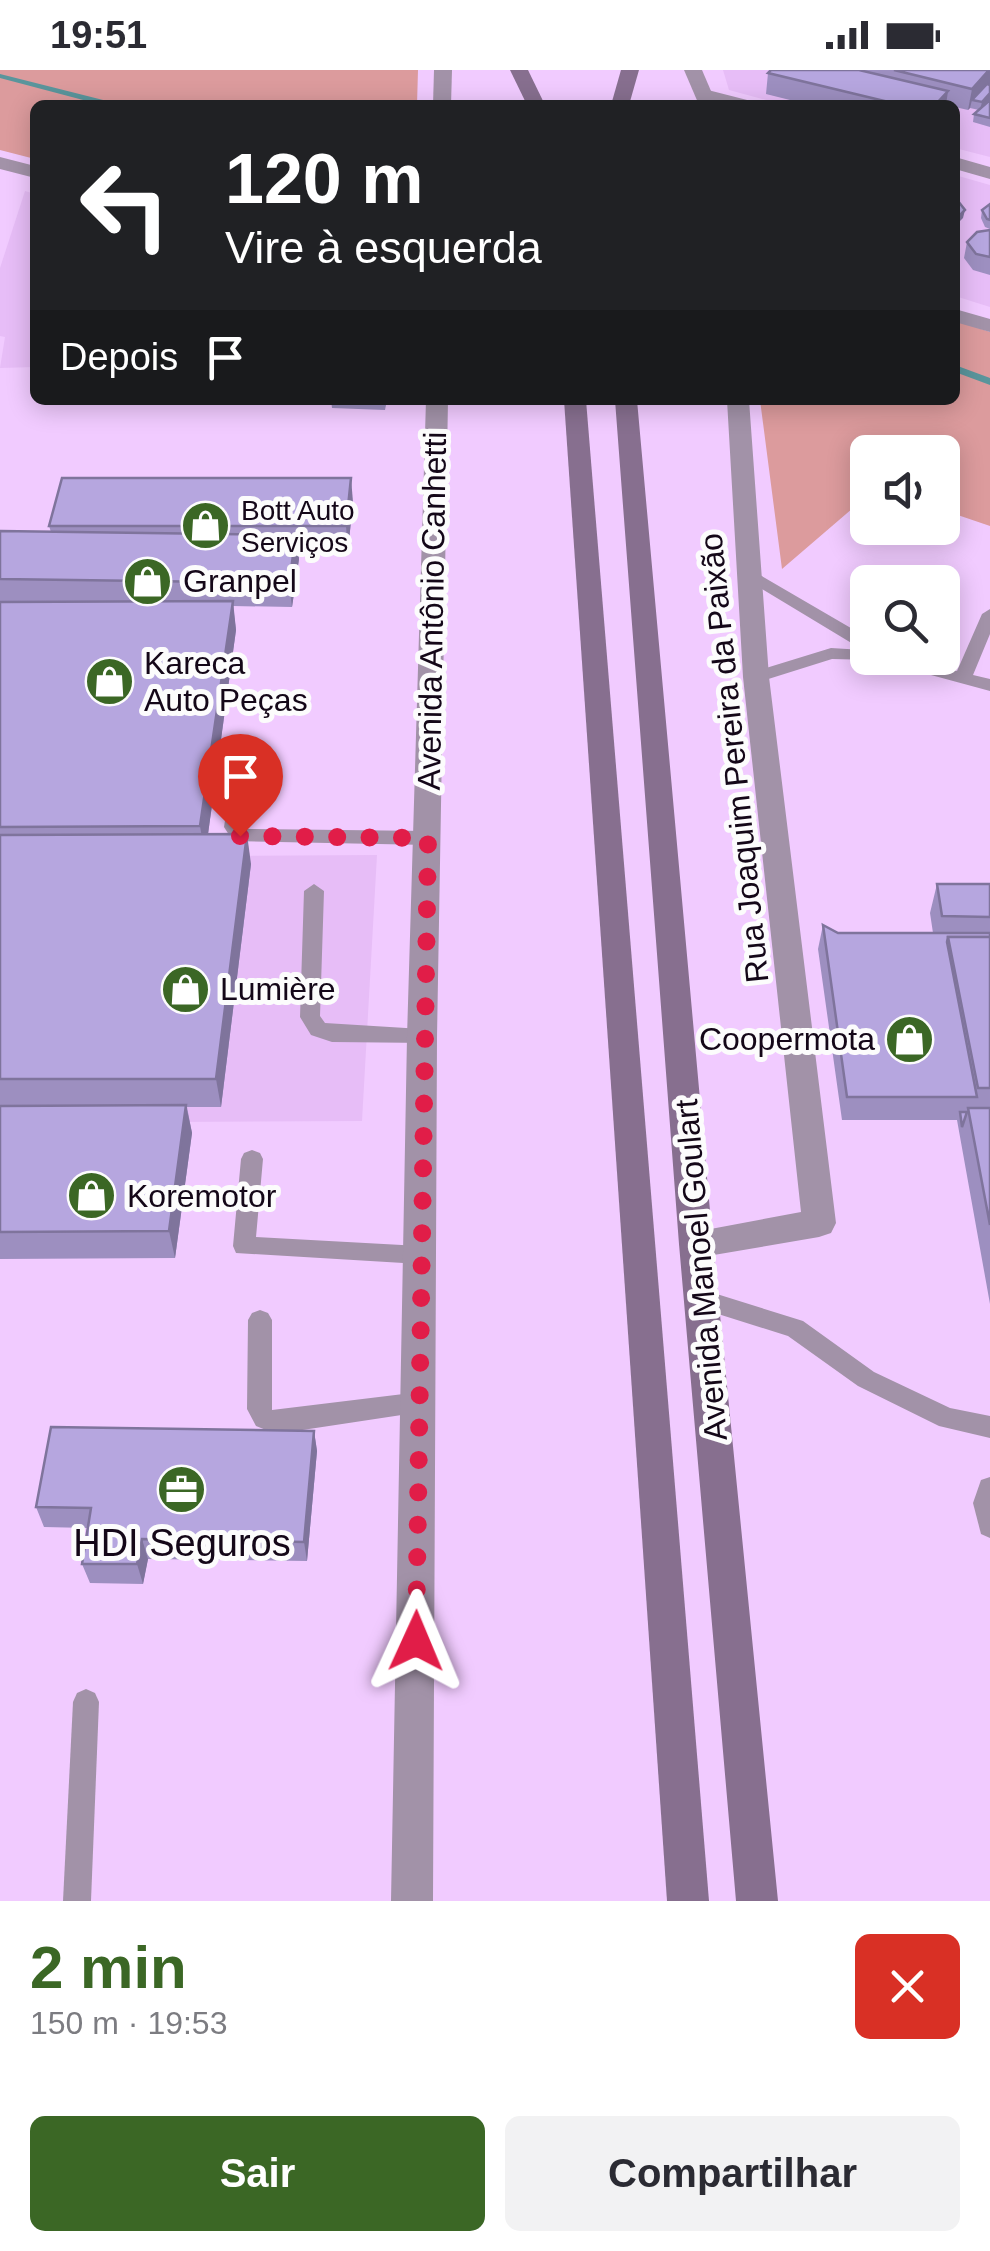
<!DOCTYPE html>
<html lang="pt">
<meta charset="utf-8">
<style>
body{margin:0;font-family:Helvetica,sans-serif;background:#f2f2f3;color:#2b2b33;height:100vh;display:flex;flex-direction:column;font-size:38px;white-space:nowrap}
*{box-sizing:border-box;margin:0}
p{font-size:32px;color:#7c7c81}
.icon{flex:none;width:55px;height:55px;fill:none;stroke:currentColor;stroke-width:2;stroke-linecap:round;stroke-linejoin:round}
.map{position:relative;height:1831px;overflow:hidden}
.panel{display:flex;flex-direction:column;background:#fff;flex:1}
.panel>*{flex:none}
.top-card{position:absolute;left:30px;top:30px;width:930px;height:305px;border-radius:15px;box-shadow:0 5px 25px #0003;background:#202124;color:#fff;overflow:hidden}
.fabs{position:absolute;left:850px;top:365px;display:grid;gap:20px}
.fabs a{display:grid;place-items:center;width:110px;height:110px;border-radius:15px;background:#fff;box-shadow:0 5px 25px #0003;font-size:50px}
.pin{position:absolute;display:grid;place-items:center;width:85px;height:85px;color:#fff;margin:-102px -42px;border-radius:50% 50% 50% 0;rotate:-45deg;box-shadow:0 0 10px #0007}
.pin .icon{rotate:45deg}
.me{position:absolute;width:110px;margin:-55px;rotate:1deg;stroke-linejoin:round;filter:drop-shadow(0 0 8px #0008)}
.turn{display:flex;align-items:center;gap:35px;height:210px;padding:0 30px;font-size:45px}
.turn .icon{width:130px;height:130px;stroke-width:2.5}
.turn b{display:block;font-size:70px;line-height:85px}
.then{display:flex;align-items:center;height:95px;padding:0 30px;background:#0003;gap:20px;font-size:38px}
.round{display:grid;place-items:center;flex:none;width:105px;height:105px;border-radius:15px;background:#f2f2f3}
.headline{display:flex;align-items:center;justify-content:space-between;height:170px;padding:0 30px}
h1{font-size:60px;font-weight:700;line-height:75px;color:#3b6725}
.button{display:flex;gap:20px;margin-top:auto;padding:20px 30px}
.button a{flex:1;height:115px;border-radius:15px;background:#3b6725;color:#fff;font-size:40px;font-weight:700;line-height:115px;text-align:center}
.button a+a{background:#f2f2f3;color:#2b2b33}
.status{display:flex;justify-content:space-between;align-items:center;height:70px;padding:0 50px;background:#fff;direction:ltr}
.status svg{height:28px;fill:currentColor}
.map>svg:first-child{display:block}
.built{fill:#e7bdf7}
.green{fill:#dc9b9d}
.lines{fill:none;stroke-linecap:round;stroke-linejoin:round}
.stream{fill:#5a959c;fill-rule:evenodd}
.service{fill:#a292a8;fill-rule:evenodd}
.minor{fill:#a292a8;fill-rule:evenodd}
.tertiary{fill:#a292a8;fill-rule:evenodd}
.secondary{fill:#876f8f;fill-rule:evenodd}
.wall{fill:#9d8fc0}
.shaded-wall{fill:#7f749c}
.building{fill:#b6a6df;stroke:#7f749c;stroke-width:2.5}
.route{stroke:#e11d48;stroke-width:18;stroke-dasharray:0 32.4}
.labels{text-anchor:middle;stroke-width:10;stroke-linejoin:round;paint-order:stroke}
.far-poi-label{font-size:28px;fill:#140718;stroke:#fcfcfc;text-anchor:start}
.poi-label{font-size:32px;fill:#140718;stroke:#fcfcfc;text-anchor:start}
.street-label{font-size:32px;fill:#140718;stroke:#fcfcfc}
.near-poi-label{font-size:38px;fill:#140718;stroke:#fcfcfc}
</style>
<div class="status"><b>19:51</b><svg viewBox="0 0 49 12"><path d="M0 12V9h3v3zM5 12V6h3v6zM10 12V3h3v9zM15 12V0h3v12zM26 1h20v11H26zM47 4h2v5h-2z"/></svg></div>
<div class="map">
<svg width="990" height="1831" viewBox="0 0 990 1831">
<rect width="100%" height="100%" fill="#f1cbff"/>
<g class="built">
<polygon points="723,0 990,0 990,87 955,78 955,35 785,35 729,20"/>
<polygon points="955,105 990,115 990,237 955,226"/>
<polygon points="25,121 35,124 35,297 0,298 5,267 0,266 0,198"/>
<polygon points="377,785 362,1051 0,1053 0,787"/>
</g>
<g class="green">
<polygon points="0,0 418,0 417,35 35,35 35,89 0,80"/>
<polygon points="955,250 990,262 990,456 943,440 942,382 868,382 867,426 782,499 760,330 955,330"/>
</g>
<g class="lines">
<g class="stream">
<polygon points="0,4 115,33 116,35 102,35 0,8"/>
<polygon points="955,295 990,308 990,315 955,302"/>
</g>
<g class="service">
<polygon points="748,498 868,568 868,588 876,588 874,590 832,589 762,611 750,611 747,607 750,603 831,578 863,580 742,507 740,503"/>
<polygon points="990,539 990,564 973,605 990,609 990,621 883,592 880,588 908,588 957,601 982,544"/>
<polygon points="243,687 252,693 242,756 245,759 428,761 437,768 428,775 233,771 224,757 234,693"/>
<polygon points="314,814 324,821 320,946 325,953 422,959 429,961 432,967 429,973 332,972 311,965 300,947 304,821"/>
<polygon points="252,1080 260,1083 263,1089 256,1167 420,1176 428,1178 431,1185 428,1192 420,1194 236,1183 233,1176 241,1089 244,1083"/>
<polygon points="704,1220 803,1251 874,1302 950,1338 990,1346 990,1368 939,1356 858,1316 788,1266 696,1237 693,1230 696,1223"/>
<polygon points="260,1240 268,1243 272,1250 272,1340 420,1322 428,1325 432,1333 428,1341 276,1364 256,1356 247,1339 248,1250 252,1243"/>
<polygon points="990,1407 990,1468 981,1464 973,1433 981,1410"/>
<polygon points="86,1619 95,1623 99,1632 91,1831 63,1831 73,1632 77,1623"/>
</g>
<g class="minor">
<polygon points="704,19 751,31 754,35 724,35 698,28 695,24"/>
<polygon points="0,87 35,96 35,108 0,99"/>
<polygon points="955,87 990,97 990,109 955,99"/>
<polygon points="955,239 990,249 990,262 955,252"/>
</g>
<g class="tertiary">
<polygon points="434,0 452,0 451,35 433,35"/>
<polygon points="684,0 702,0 717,35 699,35"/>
<polygon points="426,330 448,330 437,967 433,1831 391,1831 407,967"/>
<polygon points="727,330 749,330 769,607 836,1153 831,1163 819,1167 696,1188 684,1184 679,1174 684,1164 801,1142 743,607"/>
</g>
<g class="secondary">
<polygon points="510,0 528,0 545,35 527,35"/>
<polygon points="621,0 639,0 629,35 611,35"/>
<polygon points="564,330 586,330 709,1831 667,1831"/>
<polygon points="615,330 637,330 713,1174 778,1831 736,1831 679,1174"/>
</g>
</g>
<g class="wall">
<polygon points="771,0 990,0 990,57 973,52 974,44 979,40 970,38 968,40 955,37 955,35 810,35 766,24 768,3"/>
<polygon points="990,134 990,159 985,157 981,148 982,140"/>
<polygon points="990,160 990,205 973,200 964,188 967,172"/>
<polygon points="331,330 387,330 385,340 332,338"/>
<polygon points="353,432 348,480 298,480 299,489 292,537 233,536 236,560 208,764 251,794 221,1037 187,1037 192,1063 175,1188 0,1189 0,461 51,462 49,456"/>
<polygon points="937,814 990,814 990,1234 957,1050 842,1050 818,879 823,855 838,863 933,863 930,843"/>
<polygon points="314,1361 317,1381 307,1491 148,1489 143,1514 90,1513 82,1494 88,1458 44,1457 36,1437"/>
</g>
<g class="shaded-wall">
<polygon points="990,0 990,16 972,30 970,38 968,40 972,19"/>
<polygon points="948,21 946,35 935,35"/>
<polygon points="990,23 990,29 980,40 982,32"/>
<polygon points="965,140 963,148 955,156 955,147"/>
<polygon points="351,408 353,432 348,480 346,456"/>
<polygon points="296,465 299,489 292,537 289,513"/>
<polygon points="233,531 236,560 205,786 200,756"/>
<polygon points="247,764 251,794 221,1037 216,1009"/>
<polygon points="186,1035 192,1063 175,1188 169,1161"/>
<polygon points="314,1361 317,1381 307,1491 304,1472"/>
<polygon points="142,1469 148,1489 143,1514 137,1494"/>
</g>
<g class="building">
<polygon points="771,0 859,0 948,21 935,35 901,35 768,3"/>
<polygon points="894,0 989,0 972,19"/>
<polygon points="987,14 990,15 990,23 982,32 972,30"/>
<polygon points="990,30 990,48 974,44"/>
<polygon points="955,130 958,131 965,140 958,147 955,147"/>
<polygon points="990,134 990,150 987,149 982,140"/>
<polygon points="990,160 990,187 976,184 967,172 977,162"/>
<polygon points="62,408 351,408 346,456 49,456"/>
<polygon points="0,461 296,465 289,513 0,509"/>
<polygon points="233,531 200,756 0,757 0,532"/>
<polygon points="247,764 216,1009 0,1009 0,765"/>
<polygon points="937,814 990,814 990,847 942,846"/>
<polygon points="823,855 838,863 990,863 990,867 948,867 947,872 977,1027 847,1027"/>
<polygon points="948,867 990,867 990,1018 978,1018"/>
<polygon points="186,1035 169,1161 0,1162 0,1036"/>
<polygon points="968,1038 990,1038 990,1155"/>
<polygon points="960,1042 967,1042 962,1057"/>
<polygon points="51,1357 314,1361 304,1472 142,1469 137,1494 82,1494 91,1438 36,1437"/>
</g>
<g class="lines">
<polyline class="route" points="240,766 428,768 416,1571"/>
</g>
<defs>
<symbol id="shop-disc" viewBox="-11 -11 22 22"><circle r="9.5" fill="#3b6725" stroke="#fcfcfc"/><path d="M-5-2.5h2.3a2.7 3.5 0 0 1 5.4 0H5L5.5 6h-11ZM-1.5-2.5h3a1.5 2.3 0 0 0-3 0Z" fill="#fff"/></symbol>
<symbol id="office-disc" viewBox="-11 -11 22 22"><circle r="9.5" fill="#3b6725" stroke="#fcfcfc"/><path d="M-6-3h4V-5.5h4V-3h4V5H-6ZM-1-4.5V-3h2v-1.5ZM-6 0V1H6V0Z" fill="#fff"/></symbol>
</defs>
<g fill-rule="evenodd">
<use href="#shop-disc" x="178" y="428" width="55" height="55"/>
<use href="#shop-disc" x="120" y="484" width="55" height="55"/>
<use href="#shop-disc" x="82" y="584" width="55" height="55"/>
<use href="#shop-disc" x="158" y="892" width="55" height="55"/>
<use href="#shop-disc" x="882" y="942" width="55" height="55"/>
<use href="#shop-disc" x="64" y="1098" width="55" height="55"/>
<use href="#office-disc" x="154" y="1392" width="55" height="55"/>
</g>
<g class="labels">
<g class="far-poi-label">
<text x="241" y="450">Bott Auto<tspan x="241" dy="32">Serviços</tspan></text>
</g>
<g class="poi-label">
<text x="183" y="522">Granpel</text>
<text x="144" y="604">Kareca<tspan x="144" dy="37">Auto Peças</tspan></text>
<text x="220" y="930">Lumière</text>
<text x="875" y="980" text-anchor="end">Coopermota</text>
<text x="127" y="1137">Koremotor</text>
</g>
<g class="street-label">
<text transform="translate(432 541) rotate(-89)" y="11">Avenida Antônio Canhetti</text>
<text transform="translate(734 688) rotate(-96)" y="11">Rua Joaquim Pereira da Paixão</text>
<text transform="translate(701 1200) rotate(-95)" y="11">Avenida Manoel Goulart</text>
</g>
<g class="near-poi-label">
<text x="182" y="1486">HDI Seguros</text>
</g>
</g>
</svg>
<div class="fabs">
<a><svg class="icon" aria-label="sound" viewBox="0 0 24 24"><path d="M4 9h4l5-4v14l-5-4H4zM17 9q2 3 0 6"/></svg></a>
<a><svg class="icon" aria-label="search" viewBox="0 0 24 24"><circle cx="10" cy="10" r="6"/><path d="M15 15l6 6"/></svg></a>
</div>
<div class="pin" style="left:240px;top:766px;background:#d93025"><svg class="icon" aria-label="arrive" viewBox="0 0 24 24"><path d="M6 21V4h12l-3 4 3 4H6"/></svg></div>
<svg class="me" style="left:416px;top:1571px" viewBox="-20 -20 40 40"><path d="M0-17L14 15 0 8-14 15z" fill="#e11d48" stroke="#fff" stroke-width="4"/></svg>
<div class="top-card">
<div class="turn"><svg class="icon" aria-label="left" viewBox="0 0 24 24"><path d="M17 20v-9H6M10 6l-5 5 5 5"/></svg><div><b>120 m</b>Vire à esquerda</div></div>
<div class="then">Depois<svg class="icon" aria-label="arrive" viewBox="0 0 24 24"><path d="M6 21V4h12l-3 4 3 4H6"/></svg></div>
</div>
</div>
<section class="panel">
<div class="headline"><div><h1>2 min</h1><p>150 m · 19:53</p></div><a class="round" style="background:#d93025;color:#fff"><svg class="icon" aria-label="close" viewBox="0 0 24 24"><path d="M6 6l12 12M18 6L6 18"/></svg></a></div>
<div class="button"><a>Sair</a><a>Compartilhar</a></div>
</section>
